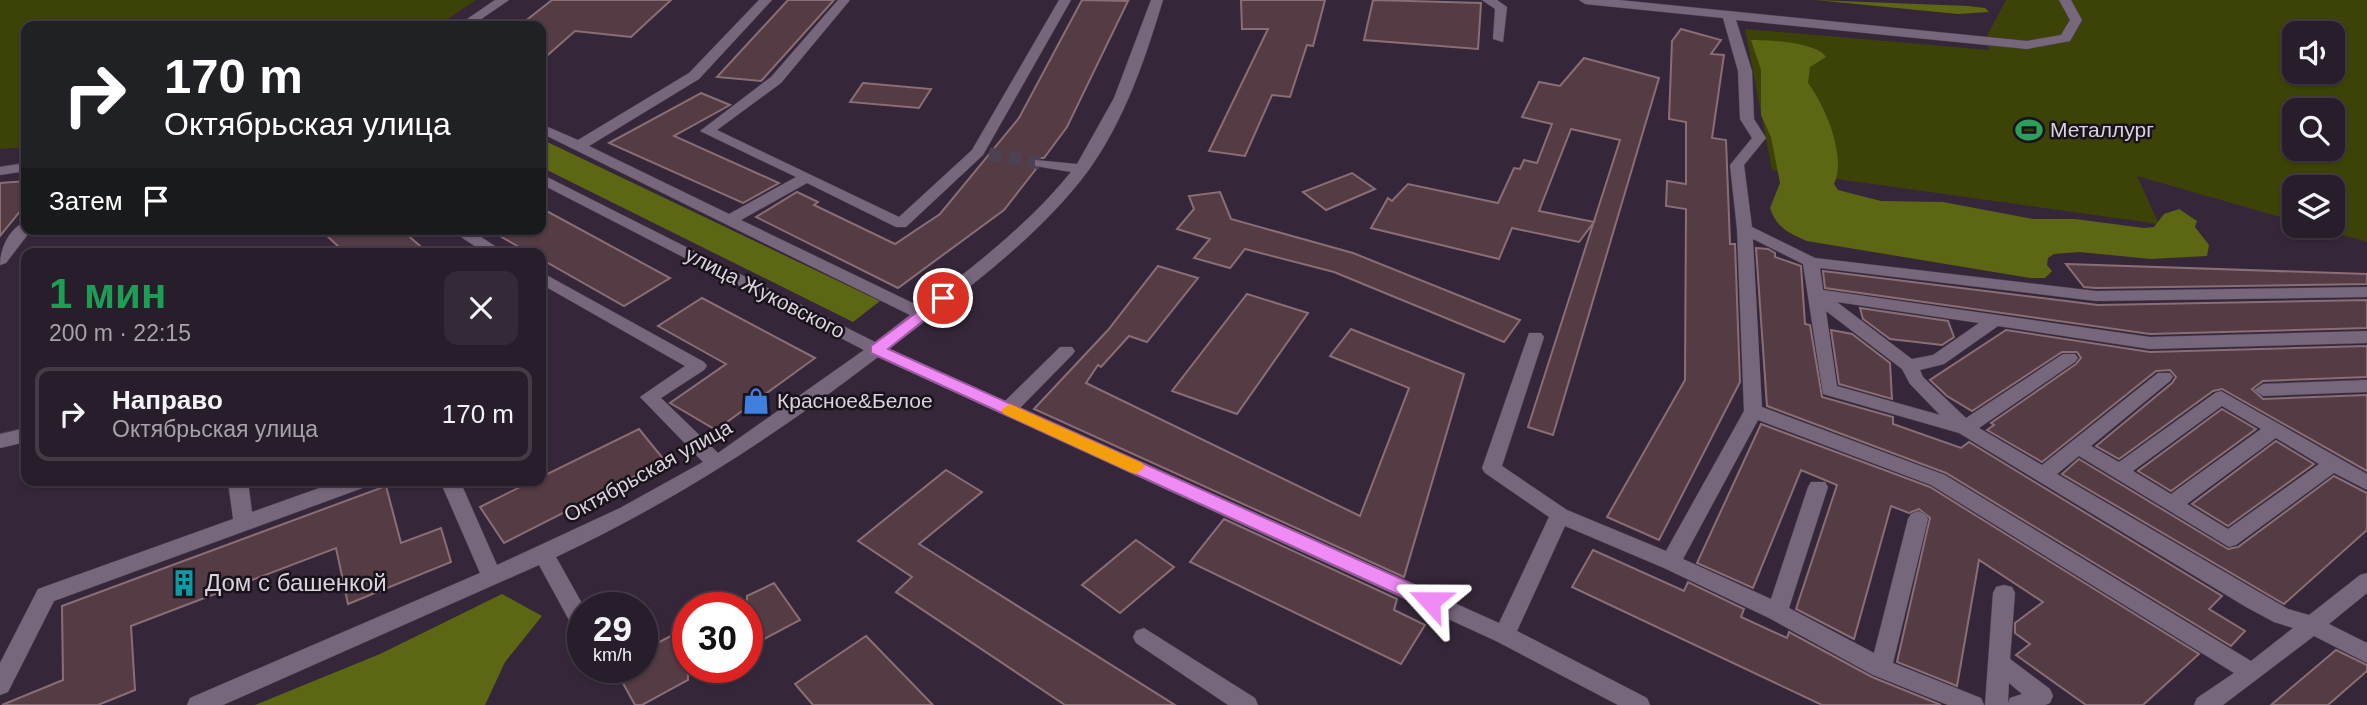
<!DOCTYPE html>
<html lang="ru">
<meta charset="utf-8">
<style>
body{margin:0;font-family:Helvetica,sans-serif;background:#342a37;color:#f1f3f6;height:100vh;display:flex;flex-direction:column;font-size:26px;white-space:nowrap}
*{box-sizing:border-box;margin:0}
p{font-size:23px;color:#a5a2a9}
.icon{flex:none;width:38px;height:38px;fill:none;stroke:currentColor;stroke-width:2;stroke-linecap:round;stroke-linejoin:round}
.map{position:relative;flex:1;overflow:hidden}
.sheet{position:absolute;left:21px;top:248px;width:525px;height:238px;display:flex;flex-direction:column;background:#281d2b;border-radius:14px;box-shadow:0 2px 5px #0004,0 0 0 2px #443b47}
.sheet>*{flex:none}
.top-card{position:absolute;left:21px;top:21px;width:525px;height:214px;border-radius:14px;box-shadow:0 2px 5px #0004,0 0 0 2px #443b47;background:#202124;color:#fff;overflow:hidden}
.buttons{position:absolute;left:2282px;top:21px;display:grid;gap:14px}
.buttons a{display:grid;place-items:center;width:63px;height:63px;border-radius:14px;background:#281d2b;box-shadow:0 2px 5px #0004,0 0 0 2px #443b47;font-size:35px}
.speed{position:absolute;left:567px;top:592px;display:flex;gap:14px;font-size:35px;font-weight:700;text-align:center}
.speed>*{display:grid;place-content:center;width:91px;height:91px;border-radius:50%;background:#281d2b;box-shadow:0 2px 5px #0004,0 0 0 2px #443b47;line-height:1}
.speed small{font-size:18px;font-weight:400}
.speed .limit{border:10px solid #d22;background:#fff;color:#111}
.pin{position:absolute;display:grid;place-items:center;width:60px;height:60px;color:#fff;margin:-30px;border:4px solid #fff;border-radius:50%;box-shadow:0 2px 7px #0007}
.me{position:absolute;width:77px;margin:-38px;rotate:294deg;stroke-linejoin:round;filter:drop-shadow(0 0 5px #0008)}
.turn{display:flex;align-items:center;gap:24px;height:147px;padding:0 28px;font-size:32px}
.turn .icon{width:91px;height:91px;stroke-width:2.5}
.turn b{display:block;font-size:49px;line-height:60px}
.then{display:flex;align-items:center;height:66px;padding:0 28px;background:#0003;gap:14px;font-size:26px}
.round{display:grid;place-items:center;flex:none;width:74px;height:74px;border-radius:14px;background:#342a37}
.overview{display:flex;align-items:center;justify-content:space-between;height:119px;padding:0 28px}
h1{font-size:42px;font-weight:600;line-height:52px;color:#1e9e55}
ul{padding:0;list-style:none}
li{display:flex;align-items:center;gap:21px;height:94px;margin:0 14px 10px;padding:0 14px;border:4px solid #443b47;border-radius:14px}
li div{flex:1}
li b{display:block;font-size:26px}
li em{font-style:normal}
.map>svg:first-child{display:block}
.green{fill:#3d4307;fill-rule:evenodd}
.forest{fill:#5d6612}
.building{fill:#553b43;stroke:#8a6e76;stroke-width:2}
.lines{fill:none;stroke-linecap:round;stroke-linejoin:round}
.minor-tunnel{stroke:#4e4152;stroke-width:13;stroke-dasharray:13 7;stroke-linecap:butt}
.minor-casing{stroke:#4e4251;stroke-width:1}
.minor{fill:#77677c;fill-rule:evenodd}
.route{fill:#f08bf6;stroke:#9c5aa0;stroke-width:2}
.slow{fill:#f59e0b}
.labels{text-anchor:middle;stroke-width:5;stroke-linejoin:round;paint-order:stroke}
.poi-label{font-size:21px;fill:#dbd2de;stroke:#19131b;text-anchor:start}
.street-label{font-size:21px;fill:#dbd2de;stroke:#19131b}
.near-poi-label{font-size:24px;fill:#dbd2de;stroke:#19131b;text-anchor:start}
</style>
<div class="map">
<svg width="2367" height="705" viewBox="0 0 2367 705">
<rect width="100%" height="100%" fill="#352739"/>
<g class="green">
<polygon points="0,0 476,0 437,26 26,26 26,147 0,149"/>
<path d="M2006,0H2367V242L2312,226H2333V187H2294V221L2137,176L2159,224L1772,170L1745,29L1989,50L1987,36ZM2294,33H2333V72H2294ZM2294,110H2333V149H2294Z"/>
</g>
<g class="forest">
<polygon points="1815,0 1968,6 1985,8 1989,12 1958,14"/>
<path d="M1751,40C1768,40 1817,42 1826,57L1810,67L1808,83C1825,105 1847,157 1834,184L1838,190L1881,201L1943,202L2033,219H2075L2144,228L2154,227L2164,214L2179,209L2197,221L2195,227L2209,245L2207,256L2151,259L2079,252L2054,254L2048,258L2047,265L2052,271L2045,278H2030L1807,241C1788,233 1777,228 1770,208L1780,183L1771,137L1761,115V70Z"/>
<polygon points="541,139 880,301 853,322 541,167"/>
<polygon points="502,594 542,616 505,662 485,705 255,705 380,654"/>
</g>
<g class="building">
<polygon points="552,0 671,0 631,37 575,31 541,61 541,26 519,26"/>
<polygon points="788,0 834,0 761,81 717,77"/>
<polygon points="1082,0 1128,1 1067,127 1044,158 1033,158 1032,166 1036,169 1004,210 898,288 756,217 797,192 818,202 814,205 895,244 940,214 1019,118"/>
<polygon points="1241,0 1325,0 1313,46 1307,45 1290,97 1272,95 1245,156 1209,151 1268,29 1242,29"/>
<polygon points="1373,0 1481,3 1478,49 1364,40"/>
<polygon points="1681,29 1721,40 1711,54 1724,55 1712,138 1726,140 1730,244 1735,244 1740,382 1659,540 1607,517 1685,380 1686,209 1666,206 1667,181 1686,184 1686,122 1669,119 1672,41"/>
<polygon points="1584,58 1659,78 1553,435 1528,427 1620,140 1571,129 1539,211 1594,222 1579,242 1512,228 1499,259 1371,228 1388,198 1392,201 1408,184 1498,203 1514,168 1520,169 1524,160 1537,163 1552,124 1522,117 1539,82 1560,86"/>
<polygon points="863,83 931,89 919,108 850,102"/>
<polygon points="701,93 730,105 674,136 779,183 743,203 609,143"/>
<polygon points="1352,173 1375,189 1326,210 1303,192"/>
<polygon points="26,181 26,204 0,236 0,183"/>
<polygon points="1220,192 1231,219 1353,253 1520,320 1504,342 1334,272 1245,249 1230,268 1194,258 1210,239 1177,229 1194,209 1189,196"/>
<polygon points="541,208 670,278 624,306 541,259 541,254 531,254 488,229 541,229"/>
<polygon points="320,229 401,229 429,254 346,254"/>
<polygon points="1756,248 1768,249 1775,253 1775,257 1801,266 1805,324 1810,325 1822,397 1893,417 1893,424 1961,448 1969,442 2222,596 2209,609 2245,631 2231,646 1946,473 1767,406"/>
<polygon points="2066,264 2367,274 2367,284 2096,288 2084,287"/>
<polygon points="1158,266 1198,278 1147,342 1129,336 1101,367 1098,365 1086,383 1360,516 1409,388 1330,356 1351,329 1464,374 1404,577 1034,409 1108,330"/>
<polygon points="1823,271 2098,305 2367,300 2367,328 2150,334 1825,288"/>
<polygon points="1247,294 1308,313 1237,414 1172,391"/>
<polygon points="702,298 815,358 716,430 670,403 726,364 658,326"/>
<polygon points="1860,308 1948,321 1954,337 1942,345 1890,339 1863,319"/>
<polygon points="1831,330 1852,334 1890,363 1892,399 1839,384"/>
<polygon points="2006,330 2150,352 2367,346 2367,377 2263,381 2252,389 2263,399 2367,395 2367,471 2222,389 2213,391 2119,459 2096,446 2172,383 2176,377 2170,370 2156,371 2042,462 1987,430 1994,425 1991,423 2076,364 2081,358 2077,352 2062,352 1972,411 1947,396 1930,380"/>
<polygon points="2222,409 2256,429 2171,491 2138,471"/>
<polygon points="1761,424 1930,487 2199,654 2143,705 2086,705 2016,655 2030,644 2015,633 2015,623 2043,602 1979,560 1957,686 1897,662 1930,518 1919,509 1909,513 1891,506 1854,639 1796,609 1837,485 1801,470 1753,588 1697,563"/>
<polygon points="639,429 665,461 504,543 480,507 532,481 541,481 541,477"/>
<polygon points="2276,441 2314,464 2228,526 2192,504"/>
<polygon points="2079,459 2228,549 2238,547 2334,476 2367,493 2367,530 2284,604 2062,474"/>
<polygon points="946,470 982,492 919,544 1175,705 1065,705 896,592 912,577 858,541"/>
<polygon points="386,486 401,543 441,528 451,562 348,604 336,548 131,626 135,690 98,705 2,705 63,680 62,606"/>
<polygon points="1224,519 1397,599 1394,610 1425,625 1401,664 1190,562"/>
<polygon points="1136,540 1174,567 1120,613 1082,585"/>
<polygon points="1593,550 1684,591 1688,582 1744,609 1741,617 1787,638 1789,632 1872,677 1941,705 1822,705 1572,587"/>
<polygon points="774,583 800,620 747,648 747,596"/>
<polygon points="688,627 688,680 642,705 635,705 614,667 642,667 642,651"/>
<polygon points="866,636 933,705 813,705 795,684"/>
<polygon points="2336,650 2367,665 2367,671 2328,705 2271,705"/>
</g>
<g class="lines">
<polyline class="minor-tunnel" points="989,154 1040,163"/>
<defs>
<g id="minor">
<polygon points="495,0 509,0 471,26 457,26"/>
<path d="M759,0H772L699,79L589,146L729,214L796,177L700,131L771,77L838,0H850L781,83L717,130L899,217L972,150L1059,0H1071L983,155L906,227H896L807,183L741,220L921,307C974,266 1028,225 1071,172L1035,166V160L1077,164L1114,98L1151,0H1163C1145,59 1125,120 1088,171C1035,242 958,295 889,349L1005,401L1060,347H1072L1075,351L1072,355L1020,408L1499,623L1549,517L1485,473L1482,468L1529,333H1541L1544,337L1502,466L1567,510L1666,551L1744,411L1737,229L1730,165L1752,138L1740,119L1738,71L1723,18L1585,4L1579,0H1619L2027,41L2061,35L2070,20L2059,0H2071L2082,20L2070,41L2027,49L1736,20L1752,71L1754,119L1766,138L1744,165L1752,227L1815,258L2096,291L2367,287V297L2096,301L1820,268L1823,290L2150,337L2367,331V343L2150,349L1998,326L1944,364L1920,370L1923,377L1966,418L2063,354H2075L2078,358L2075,362L1979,428L2042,465L2158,373H2170L2173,377L2170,381L2091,446L2119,462L2215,393L2221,391L2367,474V490L2334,473L2236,545L2229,547L2079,456L2057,474L2288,609L2309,615L2360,575L2367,573V593L2329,624L2367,643V663L2314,636L2223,705H2194L2197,698L2234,673L1931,485L1758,420L1683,559L1771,599L1808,487L1811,482H1825L1828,487L1789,608L1874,653L1908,519L1911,514L1918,511L1925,514L1928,519L1893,663L1981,698L1984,705H1948L1873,675L1769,618L1664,568L1565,526L1517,631L1647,698L1650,705H1618L1496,641L878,357C775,436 673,502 556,557L584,607L583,634L575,631L539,565L223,705H187L190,698L480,573L440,481H460L497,565L620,508L703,462L640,397L685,366L541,284V272L704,362L707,366L704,370L661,398L718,453L864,350L541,184V174L875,342L910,315L541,133V124L578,140L689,73ZM1753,239L1803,264L1823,394L1959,433L2246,607L2274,622L2293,628L2251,661L1945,475L1762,407ZM1837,302L1979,323L1933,355L1912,359ZM1826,311L1902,369L1910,384L1940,415L1837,386ZM2222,406L2261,429L2171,494L2133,471ZM2276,438L2319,464L2228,529L2187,504Z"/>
<polygon points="1482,0 1497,0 1507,7 1503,42 1493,39 1495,9"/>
<polygon points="26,163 26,171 0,175 0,167"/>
<path d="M26,222V229H32L6,263L0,265C0,250 9,227 26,222Z"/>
<polygon points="449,229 469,229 507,254 487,254"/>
<polygon points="2367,380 2367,392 2263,396 2254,390 2263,384"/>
<polygon points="26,428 26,442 0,448 0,434"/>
<polygon points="228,481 248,481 252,512 339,481 371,481 368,486 54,601 8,692 0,695 0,663 38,589 233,519"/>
<path d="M2004,585L2012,587L2015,593L2010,659L2050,689L2053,696L2050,703L2045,705H1985L1993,593L1996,587ZM2009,683L2022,694L2010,698L2008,703Z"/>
<polygon points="1144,628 1255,698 1258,705 1228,705 1136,643 1133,637 1136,631"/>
</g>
</defs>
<use href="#minor" class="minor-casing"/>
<use href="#minor" class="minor"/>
</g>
<polygon class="route" points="943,293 948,294 948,301 888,349 1437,595 1440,601 1437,606 1423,606 871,353 871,346"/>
<polygon class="slow" points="1010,404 1142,463 1145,467 1136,474 1130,472 1004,414 1001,410"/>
<defs>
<symbol id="stadium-bare" viewBox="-9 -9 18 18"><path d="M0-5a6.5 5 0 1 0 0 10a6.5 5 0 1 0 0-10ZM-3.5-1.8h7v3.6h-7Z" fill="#2e9e5b" stroke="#19131b" stroke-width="2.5" paint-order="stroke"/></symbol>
<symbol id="shop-bare" viewBox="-9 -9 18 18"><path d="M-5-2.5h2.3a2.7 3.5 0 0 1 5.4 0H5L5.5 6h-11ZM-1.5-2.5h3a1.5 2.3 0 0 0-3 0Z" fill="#3f7fe0" stroke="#19131b" stroke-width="2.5" paint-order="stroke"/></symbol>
<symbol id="building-bare" viewBox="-9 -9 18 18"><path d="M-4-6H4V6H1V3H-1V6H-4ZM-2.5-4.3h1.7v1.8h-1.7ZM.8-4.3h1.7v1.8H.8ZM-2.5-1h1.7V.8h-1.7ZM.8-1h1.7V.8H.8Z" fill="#0f9aa8" stroke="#19131b" stroke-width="2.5" paint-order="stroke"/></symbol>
</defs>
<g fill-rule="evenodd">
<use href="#stadium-bare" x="2010" y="111" width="38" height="38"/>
<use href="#shop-bare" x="737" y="382" width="38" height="38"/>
<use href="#building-bare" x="165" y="564" width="38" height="38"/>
</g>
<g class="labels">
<g class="poi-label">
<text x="2050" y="137">Металлург</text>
<text x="777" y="408">Красное&amp;Белое</text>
</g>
<g class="street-label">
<text transform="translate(765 293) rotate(27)" y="7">улица Жуковского</text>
<text transform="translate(648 471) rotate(-29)" y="7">Октябрьская улица</text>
</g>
<g class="near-poi-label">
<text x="205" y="591">Дом с башенкой</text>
</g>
</g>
</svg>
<div class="buttons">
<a><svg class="icon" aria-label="sound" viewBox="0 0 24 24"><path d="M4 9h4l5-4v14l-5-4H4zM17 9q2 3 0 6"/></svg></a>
<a><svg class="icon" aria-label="search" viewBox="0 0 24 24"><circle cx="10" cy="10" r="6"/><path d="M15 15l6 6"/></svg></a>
<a><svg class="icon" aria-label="layers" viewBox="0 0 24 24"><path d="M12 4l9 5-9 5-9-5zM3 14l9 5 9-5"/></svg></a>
</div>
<div class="speed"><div>29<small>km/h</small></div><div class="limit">30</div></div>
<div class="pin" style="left:943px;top:298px;background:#d93025"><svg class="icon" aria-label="arrive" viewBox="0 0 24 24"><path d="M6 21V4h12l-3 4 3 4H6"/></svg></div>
<svg class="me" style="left:1430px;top:601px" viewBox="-20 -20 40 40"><path d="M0-17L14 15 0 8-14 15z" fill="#f08bf6" stroke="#fff" stroke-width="4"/></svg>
<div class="top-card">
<div class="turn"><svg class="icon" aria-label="right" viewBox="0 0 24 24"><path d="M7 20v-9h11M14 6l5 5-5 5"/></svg><div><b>170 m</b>Октябрьская улица</div></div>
<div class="then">Затем<svg class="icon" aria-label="arrive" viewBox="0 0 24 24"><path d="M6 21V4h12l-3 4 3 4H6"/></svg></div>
</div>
<section class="sheet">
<div class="overview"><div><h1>1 мин</h1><p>200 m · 22:15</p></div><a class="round"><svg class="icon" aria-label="close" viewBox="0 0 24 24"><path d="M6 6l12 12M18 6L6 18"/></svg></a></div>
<ul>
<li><svg class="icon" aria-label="right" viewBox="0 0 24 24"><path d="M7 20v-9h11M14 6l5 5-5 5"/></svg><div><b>Направо</b><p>Октябрьская улица</p></div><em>170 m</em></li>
</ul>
</section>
</div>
